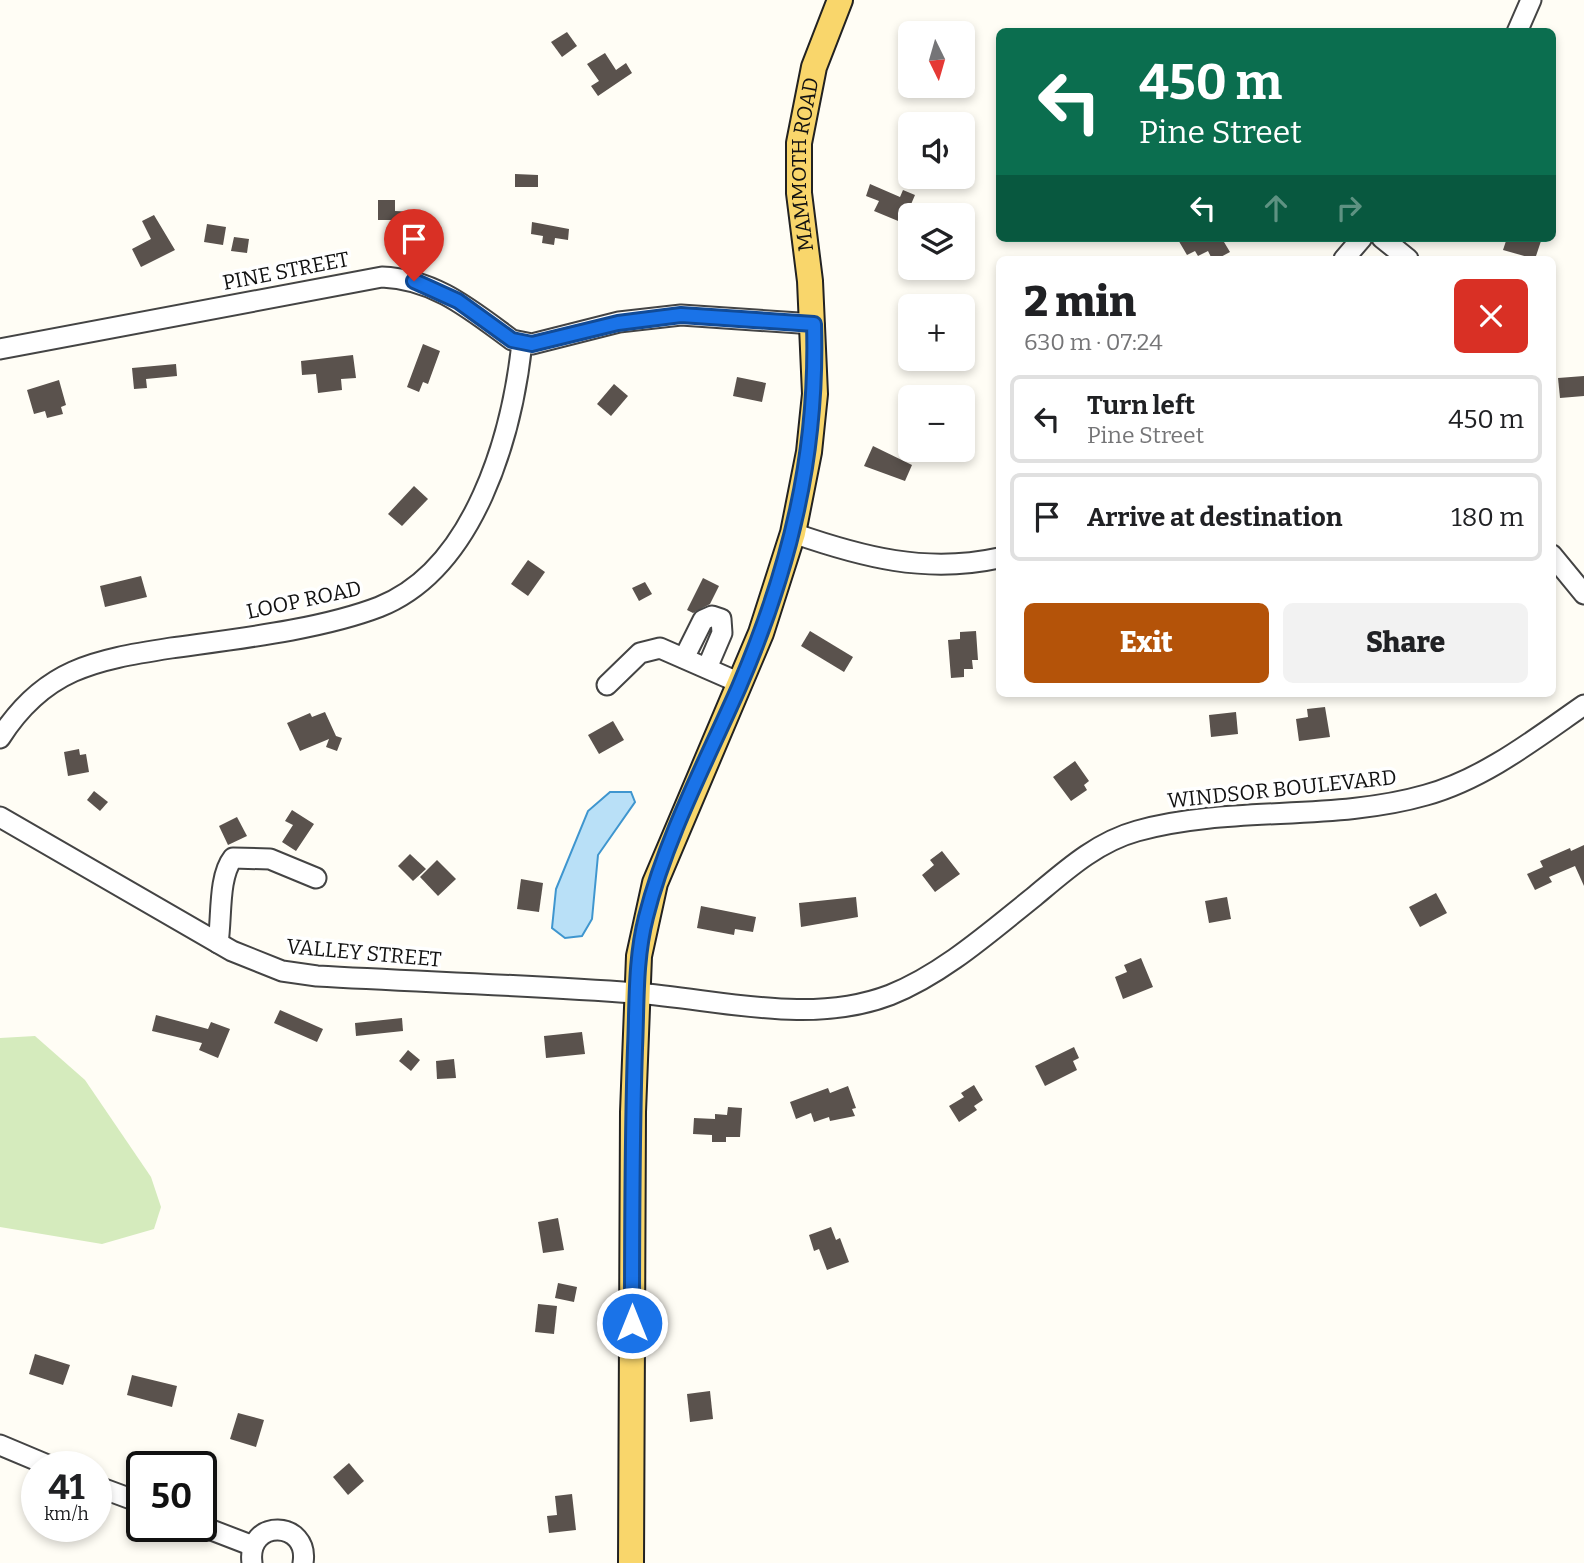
<!DOCTYPE html>
<meta charset="utf-8">
<style>
body{margin:0;font-family:Bitter,serif;background:#f2f2f2;color:#202124;height:100vh;display:flex;flex-direction:column;font-size:26px;white-space:nowrap}
*{box-sizing:border-box;margin:0}
p{font-size:23px;color:#757577}
.icon{flex:none;width:38px;height:38px;fill:none;stroke:currentColor;stroke-width:2;stroke-linecap:round;stroke-linejoin:round}
.map{position:relative;flex:1;overflow:hidden}
.side{position:absolute;left:996px;top:256px;width:560px;height:441px;display:flex;flex-direction:column;background:#fff;border-radius:10px;box-shadow:0 4px 10px #0003}
.side>*{flex:none}
.hud{position:absolute;left:996px;top:28px;width:560px;height:214px;border-radius:10px;box-shadow:0 4px 10px #0003;background:#0b6e4f;color:#fff;overflow:hidden}
.needle{width:46px;rotate:175deg}
.tools{position:absolute;left:898px;top:21px;display:grid;gap:14px}
.tools a{display:grid;place-items:center;width:77px;height:77px;border-radius:10px;background:#fff;box-shadow:0 4px 10px #0003;font-size:35px}
.speed{position:absolute;left:21px;top:1451px;display:flex;gap:14px;font-size:35px;font-weight:700;text-align:center}
.speed>*{display:grid;place-content:center;width:91px;height:91px;border-radius:50%;background:#fff;box-shadow:0 4px 10px #0003;line-height:1}
.speed small{font-size:18px;font-weight:400}
.speed .limit{border:4px solid #111;border-radius:10px;background:#fff;color:#111}
.pin{position:absolute;display:grid;place-items:center;width:60px;height:60px;color:#fff;margin:-72px -30px;border-radius:50% 50% 50% 0;rotate:-45deg;box-shadow:0 0 7px #0007}
.pin .icon{rotate:45deg}
.me{position:absolute;width:77px;margin:-38px;rotate:0deg;stroke-linejoin:round;filter:drop-shadow(0 0 5px #0008)}
.turn{display:flex;align-items:center;gap:24px;height:147px;padding:0 28px;font-size:32px}
.turn .icon{width:91px;height:91px;stroke-width:2.5}
.turn b{display:block;font-size:49px;line-height:60px}
.lanes{display:flex;align-items:center;height:66px;padding:0 28px;background:#0003;justify-content:center;gap:35px;direction:ltr}
.lanes .off{opacity:.35}
.round{display:grid;place-items:center;flex:none;width:74px;height:74px;border-radius:10px;background:#f2f2f2}
.summary{display:flex;align-items:center;justify-content:space-between;height:119px;padding:0 28px}
h1{font-size:42px;font-weight:800;line-height:52px}
.action{display:flex;gap:14px;margin-top:auto;padding:14px 28px}
.action a{flex:1;height:80px;border-radius:10px;background:#b45309;color:#fff;font-size:28px;font-weight:800;line-height:80px;text-align:center}
.action a+a{background:#f2f2f2;color:#202124}
ul{padding:0;list-style:none}
li{display:flex;align-items:center;gap:21px;height:88px;margin:0 14px 10px;padding:0 14px;border:4px solid #e0e0e0;border-radius:10px}
li div{flex:1}
li b{display:block;font-size:26px}
li em{font-style:normal}
.map>svg:first-child{display:block}
.green{fill:#d5ebbd}
.water{fill:#b9e0f7;stroke:#3f96cf;stroke-width:2}
.building{fill:#5a524d}
.lines{fill:none;stroke-linecap:round;stroke-linejoin:round}
.minor-casing{stroke:#444;stroke-width:23}
.major-casing{stroke:#222;stroke-width:28}
.minor{stroke:#fff;stroke-width:19}
.major{stroke:#f9d66b;stroke-width:24}
.route-casing{stroke:#114b97;stroke-width:18}
.route{stroke:#1a73e8;stroke-width:12}
.labels{text-anchor:middle;stroke-width:7;stroke-linejoin:round;paint-order:stroke}
.street-label{font-size:21px;fill:#111;stroke:#fff}
</style>
<div class="map">
<svg width="1584" height="1563" viewBox="0 0 1584 1563">
<rect width="100%" height="100%" fill="#fffdf5"/>
<polygon class="green" points="35,1036 85,1080 151,1177 161,1207 154,1229 102,1244 0,1227 0,1038"/>
<polygon class="water" points="610,792 631,792 635,802 598,855 592,919 582,936 565,938 552,928 556,889 588,811"/>
<g class="building">
<polygon points="567,32 577,46 562,57 551,42"/>
<polygon points="605,53 616,70 626,63 632,73 598,96 591,86 599,81 587,64"/>
<polygon points="515,174 538,175 538,187 515,187"/>
<polygon points="870,184 900,197 903,190 915,195 903,223 874,211 879,201 866,196"/>
<polygon points="378,200 395,200 395,211 415,212 415,225 394,225 394,220 378,220"/>
<polygon points="154,215 175,250 141,267 132,249 151,239 142,221"/>
<polygon points="532,222 569,229 568,240 555,238 554,245 542,243 543,236 531,234"/>
<polygon points="207,224 226,227 223,245 204,242"/>
<polygon points="234,237 249,239 247,253 231,251"/>
<polygon points="1177,238 1232,238 1224,242 1230,252 1217,259 1212,259 1208,251 1198,256 1195,251 1187,255"/>
<polygon points="1507,238 1542,238 1535,259 1503,250"/>
<polygon points="423,344 440,351 428,384 423,382 419,392 407,387"/>
<polygon points="353,355 356,378 341,379 342,390 318,393 316,374 302,375 301,361"/>
<polygon points="176,364 177,376 146,379 147,388 134,389 132,368"/>
<polygon points="1584,376 1584,396 1560,398 1558,378"/>
<polygon points="737,377 766,383 762,402 733,396"/>
<polygon points="59,380 66,405 61,407 63,414 47,418 45,411 34,414 27,390"/>
<polygon points="614,384 628,396 611,416 597,404"/>
<polygon points="873,446 912,465 905,481 864,466"/>
<polygon points="414,486 428,499 402,526 388,514"/>
<polygon points="528,560 545,572 528,596 511,584"/>
<polygon points="141,576 147,597 105,607 100,586"/>
<polygon points="703,578 719,586 710,604 693,613 687,610"/>
<polygon points="645,582 652,594 639,601 632,588"/>
<polygon points="810,631 853,657 844,672 801,646"/>
<polygon points="976,631 978,660 972,660 973,669 964,669 964,677 951,678 948,640 960,639 960,632"/>
<polygon points="1325,707 1330,737 1299,741 1296,719 1308,717 1307,709"/>
<polygon points="325,712 336,736 342,738 337,751 326,747 329,739 300,751 287,723 310,713 312,717"/>
<polygon points="1236,712 1238,734 1211,737 1209,715"/>
<polygon points="613,721 624,740 599,754 588,735"/>
<polygon points="79,749 80,755 86,754 89,772 68,776 64,752"/>
<polygon points="1075,761 1089,781 1084,785 1087,790 1071,801 1053,777"/>
<polygon points="94,791 108,802 100,811 87,800"/>
<polygon points="292,810 314,824 296,851 282,842 293,825 285,821"/>
<polygon points="237,817 247,836 228,845 219,826"/>
<polygon points="1584,845 1584,886 1575,866 1549,877 1552,882 1535,890 1527,874 1543,867 1540,861 1570,848 1571,851"/>
<polygon points="942,851 960,874 935,892 922,875 934,865 930,860"/>
<polygon points="410,854 426,869 413,881 398,866"/>
<polygon points="437,860 456,879 438,896 420,877"/>
<polygon points="521,879 543,883 539,912 517,909"/>
<polygon points="1436,893 1447,913 1420,927 1409,907"/>
<polygon points="856,897 858,917 801,927 799,903"/>
<polygon points="1227,897 1231,919 1209,923 1205,901"/>
<polygon points="701,906 756,917 753,932 735,929 734,935 697,928"/>
<polygon points="1141,958 1153,987 1123,999 1115,977 1127,972 1124,965"/>
<polygon points="280,1010 323,1029 317,1042 274,1023"/>
<polygon points="156,1015 208,1029 211,1022 230,1029 218,1058 199,1050 202,1043 152,1031"/>
<polygon points="402,1018 403,1031 356,1036 355,1023"/>
<polygon points="582,1032 585,1054 546,1058 544,1036"/>
<polygon points="1074,1047 1079,1058 1073,1061 1077,1070 1045,1086 1035,1066"/>
<polygon points="408,1050 420,1060 411,1071 399,1061"/>
<polygon points="454,1059 456,1078 437,1079 436,1061"/>
<polygon points="974,1085 983,1100 974,1106 977,1110 959,1122 949,1106 964,1097 961,1093"/>
<polygon points="848,1086 856,1108 852,1109 855,1116 830,1121 829,1117 814,1122 811,1113 796,1119 790,1102 828,1088 830,1093"/>
<polygon points="728,1107 742,1108 740,1137 726,1137 726,1142 712,1142 712,1135 693,1134 694,1118 715,1119 715,1114 727,1115"/>
<polygon points="558,1218 564,1250 543,1253 538,1222"/>
<polygon points="831,1227 836,1240 840,1238 849,1262 827,1270 819,1249 814,1251 809,1235"/>
<polygon points="558,1283 577,1287 574,1302 555,1298"/>
<polygon points="538,1304 557,1306 554,1334 535,1332"/>
<polygon points="35,1354 70,1365 63,1385 29,1374"/>
<polygon points="132,1375 177,1386 172,1407 127,1395"/>
<polygon points="710,1391 713,1419 690,1422 687,1394"/>
<polygon points="238,1413 264,1420 256,1447 230,1439"/>
<polygon points="349,1463 364,1481 348,1495 333,1477"/>
<polygon points="572,1494 576,1530 549,1533 547,1516 557,1515 555,1496"/>
</g>
<g class="lines">
<defs>
<g id="minor">
<polyline points="1517,32 1531,0"/>
<polyline points="1382,238 1408,259"/>
<polyline points="1344,259 1362,238"/>
<path d="M0,349L382,277C435,279 471,310 512,340L532,344L619,322L681,315L814,324"/>
<path d="M793,533C862,557 926,574 999,558"/>
<polyline points="1552,555 1584,594"/>
<polyline points="684,658 703,620 712,616 721,619 722,633 707,668"/>
<polyline points="607,685 640,653 660,648 740,683"/>
<path d="M0,738C44,669 94,660 171,648C235,639 319,630 379,607C475,569 512,435 522,343"/>
<path d="M0,817L232,951L282,971L317,976C423,982 529,985 635,993C718,999 809,1026 890,995C943,974 991,931 1035,896C1066,870 1097,842 1137,831C1231,805 1332,822 1426,795C1484,779 1535,739 1584,705"/>
<path d="M218,943C222,918 218,877 233,858L270,859L316,878"/>
<polyline points="0,1445 50,1466"/>
<polyline points="96,1486 142,1503"/>
<polyline points="201,1526 253,1546"/>
<path d="M252,1563C246,1518 310,1520 303,1563"/>
</g>
<g id="major">
<path id="s1" d="M631,1563L633,1112L639,956L655,883L761,633L793,533L809,452L815,394L810,281L799,193V143L814,67L840,0"/>
</g>
</defs>
<use href="#minor" class="minor-casing"/>
<use href="#major" class="major-casing"/>
<use href="#minor" class="minor"/>
<use href="#major" class="major"/>
</g>
<g class="lines">
<defs>
<path id="route" d="M414,281L458,301L512,340L532,344L618,323L681,315L814,324C818,454 790,568 739,687C706,762 666,837 646,917C635,960 637,1005 635,1048C632,1140 632,1231 632,1323"/>
</defs>
<use href="#route" class="route-casing"/>
<use href="#route" class="route"/>
</g>
<g class="labels">
<g class="street-label">
<text dy="7" stroke="none"><textPath href="#s1" startOffset="1430">MAMMOTH ROAD</textPath></text>
<text transform="translate(286 271) rotate(-11)" y="7">PINE STREET</text>
<text transform="translate(304 600) rotate(-12)" y="7">LOOP ROAD</text>
<text transform="translate(1282 789) rotate(-6)" y="7">WINDSOR BOULEVARD</text>
<text transform="translate(364 953) rotate(5)" y="7">VALLEY STREET</text>
</g>
</g>
</svg>
<div class="tools">
<a><svg class="needle" viewBox="-14 -14 28 28"><path d="M0-13l5 13h-10z" fill="#e53935"/><path d="M0 13l5-13h-10z" fill="#757577"/></svg></a>
<a><svg class="icon" aria-label="sound" viewBox="0 0 24 24"><path d="M4 9h4l5-4v14l-5-4H4zM17 9q2 3 0 6"/></svg></a>
<a><svg class="icon" aria-label="layers" viewBox="0 0 24 24"><path d="M12 4l9 5-9 5-9-5zM3 14l9 5 9-5"/></svg></a>
<a>+</a>
<a>−</a>
</div>
<div class="speed"><div>41<small>km/h</small></div><div class="limit">50</div></div>
<div class="pin" style="left:414px;top:281px;background:#d93025"><svg class="icon" aria-label="arrive" viewBox="0 0 24 24"><path d="M6 21V4h12l-3 4 3 4H6"/></svg></div>
<svg class="me" style="left:632px;top:1323px" viewBox="-20 -20 40 40"><circle r="17" fill="#1a73e8" stroke="#fff" stroke-width="3"/><path d="M0-11L8 9 0 5-8 9z" fill="#fff"/></svg>
<div class="hud">
<div class="turn"><svg class="icon" aria-label="left" viewBox="0 0 24 24"><path d="M17 20v-9H6M10 6l-5 5 5 5"/></svg><div><b>450 m</b>Pine Street</div></div>
<div class="lanes"><svg class="icon" aria-label="left" viewBox="0 0 24 24"><path d="M17 20v-9H6M10 6l-5 5 5 5"/></svg><svg class="icon off" aria-label="ahead" viewBox="0 0 24 24"><path d="M12 20V5M6 11l6-6 6 6"/></svg><svg class="icon off" aria-label="right" viewBox="0 0 24 24"><path d="M7 20v-9h11M14 6l5 5-5 5"/></svg></div>
</div>
<section class="side">
<div class="summary"><div><h1>2 min</h1><p>630 m · 07:24</p></div><a class="round" style="background:#d93025;color:#fff"><svg class="icon" aria-label="close" viewBox="0 0 24 24"><path d="M6 6l12 12M18 6L6 18"/></svg></a></div>
<ul>
<li><svg class="icon" aria-label="left" viewBox="0 0 24 24"><path d="M17 20v-9H6M10 6l-5 5 5 5"/></svg><div><b>Turn left</b><p>Pine Street</p></div><em>450 m</em></li>
<li><svg class="icon" aria-label="arrive" viewBox="0 0 24 24"><path d="M6 21V4h12l-3 4 3 4H6"/></svg><div><b>Arrive at destination</b></div><em>180 m</em></li>
</ul>
<div class="action"><a>Exit</a><a>Share</a></div>
</section>
</div>
